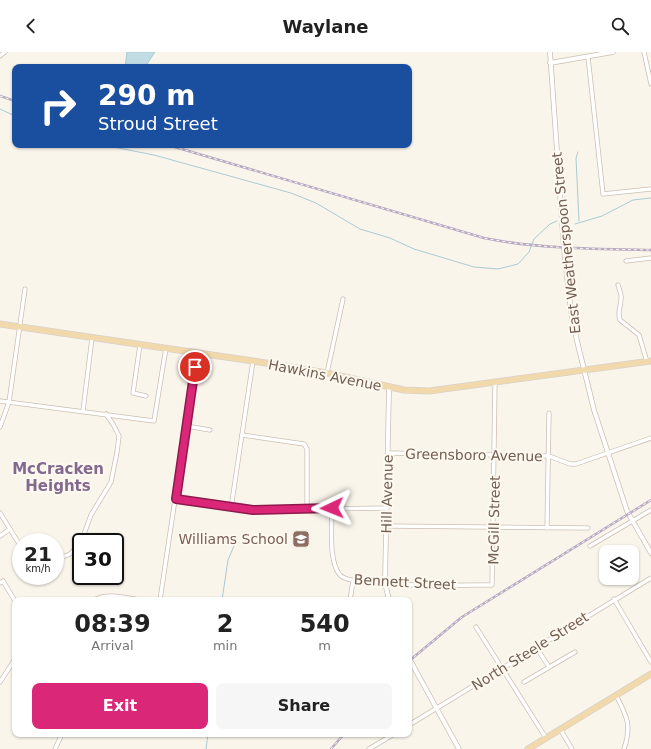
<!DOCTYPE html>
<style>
body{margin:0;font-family:"DejaVu Sans",sans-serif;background:#f6f6f6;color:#222;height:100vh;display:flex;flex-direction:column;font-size:15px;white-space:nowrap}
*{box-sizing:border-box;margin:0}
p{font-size:13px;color:#767676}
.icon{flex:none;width:22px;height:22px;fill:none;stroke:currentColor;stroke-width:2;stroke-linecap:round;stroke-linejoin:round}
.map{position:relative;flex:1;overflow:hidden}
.sheet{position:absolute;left:12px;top:545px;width:400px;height:140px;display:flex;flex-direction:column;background:#fff;border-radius:8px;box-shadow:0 1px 3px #0004}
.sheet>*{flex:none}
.hud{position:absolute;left:12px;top:12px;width:400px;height:84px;border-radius:8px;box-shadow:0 1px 3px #0004;background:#1a4fa0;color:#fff;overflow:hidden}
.controls{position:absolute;left:599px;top:493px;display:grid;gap:8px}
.controls a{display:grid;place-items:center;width:40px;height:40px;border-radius:8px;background:#fff;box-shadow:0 1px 3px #0004;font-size:20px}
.speed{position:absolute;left:12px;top:481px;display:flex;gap:8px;font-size:20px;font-weight:700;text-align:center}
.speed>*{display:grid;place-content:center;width:52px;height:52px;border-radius:50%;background:#fff;box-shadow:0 1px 3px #0004;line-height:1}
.speed small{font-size:10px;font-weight:400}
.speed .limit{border:2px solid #111;border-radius:6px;background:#fff;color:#111}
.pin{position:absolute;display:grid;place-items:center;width:34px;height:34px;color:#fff;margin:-17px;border:2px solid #fff;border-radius:50%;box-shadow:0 1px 4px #0007}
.me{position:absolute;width:44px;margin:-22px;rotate:268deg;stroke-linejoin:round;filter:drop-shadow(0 0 3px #0008)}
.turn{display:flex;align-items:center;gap:14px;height:84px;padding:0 20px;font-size:18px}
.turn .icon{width:52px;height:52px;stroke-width:2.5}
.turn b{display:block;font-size:28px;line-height:34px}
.eta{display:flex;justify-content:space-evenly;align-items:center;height:68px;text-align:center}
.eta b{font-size:24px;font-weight:700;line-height:28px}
.cta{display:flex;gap:8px;margin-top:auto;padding:8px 20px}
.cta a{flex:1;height:46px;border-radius:8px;background:#db2777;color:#fff;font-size:16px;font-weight:700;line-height:46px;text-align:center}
.cta a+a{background:#f6f6f6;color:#222}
header{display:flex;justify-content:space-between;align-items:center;height:52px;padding:0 20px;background:#fff;font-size:18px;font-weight:700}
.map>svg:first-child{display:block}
.water{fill:#c1dce2;stroke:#a9cbd3}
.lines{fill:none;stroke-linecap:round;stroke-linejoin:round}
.stream{stroke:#a9cbd3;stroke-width:1}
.minor-casing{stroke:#ccbeb2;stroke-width:5}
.tertiary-casing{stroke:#ccbeb2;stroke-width:5.5}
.primary-casing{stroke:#d8d2ce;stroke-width:7}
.minor{stroke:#fff;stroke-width:3.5}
.tertiary{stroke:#fff;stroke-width:4}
.primary{stroke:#f1d9ac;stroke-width:5.5}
.rail-casing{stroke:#b8aac4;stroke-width:2.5}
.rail{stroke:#fdf9f1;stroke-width:1;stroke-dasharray:3;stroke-linecap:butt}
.tertiary-bridge-casing{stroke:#ccbeb2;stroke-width:5.5;stroke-linecap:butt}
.tertiary-bridge{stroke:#fff;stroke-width:4}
.route-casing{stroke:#8e194d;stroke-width:10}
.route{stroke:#db2777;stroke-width:7}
.labels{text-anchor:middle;stroke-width:4;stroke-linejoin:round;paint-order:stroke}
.street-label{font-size:14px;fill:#735e51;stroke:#fdf9f1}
.education-label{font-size:14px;fill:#785e54;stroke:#fdf9f1;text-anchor:end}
.neighbourhood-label{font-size:15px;font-weight:bold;fill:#83698e;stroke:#fdf9f1}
</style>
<header><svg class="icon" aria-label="back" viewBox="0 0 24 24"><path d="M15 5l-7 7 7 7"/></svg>Waylane<svg class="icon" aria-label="search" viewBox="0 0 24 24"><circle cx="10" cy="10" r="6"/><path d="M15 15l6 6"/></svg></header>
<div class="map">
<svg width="651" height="697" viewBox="0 0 651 697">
<rect width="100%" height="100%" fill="#faf5eb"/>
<polygon class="water" points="127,0 155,0 145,15 125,15"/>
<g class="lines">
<g class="stream">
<polyline points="0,57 15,64"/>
<polyline points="103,93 154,103 291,141 316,151 360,177 390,186 414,197 474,215 498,217 518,212 529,200 534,187 550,172 557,169"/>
<polyline points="578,100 576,106 579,169"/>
<polyline points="575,172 602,164 633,148 651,146"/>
<polyline points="222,548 228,508 237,487"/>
<polyline points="206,697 208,682"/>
</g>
<defs>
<g id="minor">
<polyline points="644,0 651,32"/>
<polyline points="0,4 5,0"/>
<polyline points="588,5 603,142 651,137"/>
<polyline points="626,209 651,206"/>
<path d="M618,233C619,237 622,243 621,247C621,255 617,259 620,268L639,283L647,310"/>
<polyline points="140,293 133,341 146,344"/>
<polyline points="327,321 343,247"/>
<polyline points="0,349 154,369 166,296"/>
<polyline points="83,359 92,286"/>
<polyline points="186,374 210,378"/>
<polyline points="0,375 9,350 25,237"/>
<polyline points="242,383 304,392 307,397 307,457"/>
<polyline points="388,401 549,404 570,412 576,412 651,386"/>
<polyline points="176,447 253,458 387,456"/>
<polyline points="231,456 253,309"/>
<path d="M332,456C332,472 328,512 341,524C355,536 468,533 492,533L495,330"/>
<polyline points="0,461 21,495"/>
<polyline points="386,474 588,476"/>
<polyline points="547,476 549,361"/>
<polyline points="0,484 10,477"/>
<polyline points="81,490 91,463 111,430 117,400 119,384 113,372 106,362"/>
<polyline points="590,494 651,458"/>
<polyline points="55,508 70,502 81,491"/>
<polyline points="0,531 3,529 15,549"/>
<polyline points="614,547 651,610"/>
<path d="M94,548C108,540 126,546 141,548"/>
<polyline points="160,548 197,300"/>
<polyline points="350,548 353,529"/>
<polyline points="476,575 546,686"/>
<polyline points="536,595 549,615"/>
<polyline points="0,630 15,607"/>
<polyline points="524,630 575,600"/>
<path d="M616,643C627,665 632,673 624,697"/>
<polyline points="409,673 651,526"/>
<polyline points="560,677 572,697"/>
<polyline points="55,697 62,682"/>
<polyline points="369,697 394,682"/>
</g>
<g id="tertiary">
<polyline points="550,0 563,184"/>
<polyline points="550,11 613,0"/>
<polyline points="565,207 571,260 577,289 594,358 627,459 651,501"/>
<polyline points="389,548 385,531 389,336"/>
<polyline points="416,619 459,697"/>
</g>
<g id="primary">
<polyline points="0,272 253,309 327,321 404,338 429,339 651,309"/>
<polyline points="528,697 651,622"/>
</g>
</defs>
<use href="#minor" class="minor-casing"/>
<use href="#tertiary" class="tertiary-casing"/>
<use href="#primary" class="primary-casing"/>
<use href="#minor" class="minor"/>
<use href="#tertiary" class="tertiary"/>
<use href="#primary" class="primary"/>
<defs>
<g id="rail">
<polyline points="0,44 15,49"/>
<path d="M168,93L484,186C539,197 595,197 651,198"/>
<polyline points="409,609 462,565 651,448"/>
<polyline points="331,697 344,682"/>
</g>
</defs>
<use href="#rail" class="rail-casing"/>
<use href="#rail" class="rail"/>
<defs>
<g id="tertiary-bridge">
<polyline points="563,184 565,207"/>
<polyline points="409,606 416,619"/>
</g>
</defs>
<use href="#tertiary-bridge" class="tertiary-bridge-casing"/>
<use href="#tertiary-bridge" class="tertiary-bridge"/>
</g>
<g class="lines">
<defs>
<polyline id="route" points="195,315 176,447 253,458 332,456"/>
</defs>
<use href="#route" class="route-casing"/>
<use href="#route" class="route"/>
</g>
<defs>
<symbol id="school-square" viewBox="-11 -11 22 22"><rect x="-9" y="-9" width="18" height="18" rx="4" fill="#8d6e63" stroke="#fdf9f1"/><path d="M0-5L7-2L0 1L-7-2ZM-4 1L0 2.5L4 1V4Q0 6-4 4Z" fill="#fff"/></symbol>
</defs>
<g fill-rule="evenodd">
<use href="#school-square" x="291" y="477" width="20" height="20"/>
</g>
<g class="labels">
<g class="street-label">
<text transform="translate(566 191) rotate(-96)" y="5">East Weatherspoon Street</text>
<text transform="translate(325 323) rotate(11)" y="5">Hawkins Avenue</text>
<text transform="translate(474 403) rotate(1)" y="5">Greensboro Avenue</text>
<text transform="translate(387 442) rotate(-89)" y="5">Hill Avenue</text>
<text transform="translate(494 468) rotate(-89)" y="5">McGill Street</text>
<text transform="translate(405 530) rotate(3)" y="5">Bennett Street</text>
<text transform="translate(530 599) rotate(-32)" y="5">North Steele Street</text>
</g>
<g class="education-label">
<text x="288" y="492">Williams School</text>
</g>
<g class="neighbourhood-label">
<text x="58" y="422">McCracken<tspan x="58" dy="17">Heights</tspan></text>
</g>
</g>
</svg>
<div class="controls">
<a><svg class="icon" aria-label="layers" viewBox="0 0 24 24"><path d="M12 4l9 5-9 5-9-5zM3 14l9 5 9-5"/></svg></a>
</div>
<div class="speed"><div>21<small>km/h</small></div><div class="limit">30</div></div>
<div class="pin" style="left:195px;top:315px;background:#d93025"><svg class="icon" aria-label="arrive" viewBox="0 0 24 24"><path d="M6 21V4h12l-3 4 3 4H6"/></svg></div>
<svg class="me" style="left:332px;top:456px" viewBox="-20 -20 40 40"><path d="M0-17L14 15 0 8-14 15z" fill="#db2777" stroke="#fff" stroke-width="4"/></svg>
<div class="hud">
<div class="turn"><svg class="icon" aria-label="right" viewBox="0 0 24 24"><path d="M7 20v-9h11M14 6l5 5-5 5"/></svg><div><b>290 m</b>Stroud Street</div></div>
</div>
<section class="sheet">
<div class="eta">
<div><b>08:39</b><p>Arrival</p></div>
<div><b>2</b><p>min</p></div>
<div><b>540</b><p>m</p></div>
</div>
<div class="cta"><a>Exit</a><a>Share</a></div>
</section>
</div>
